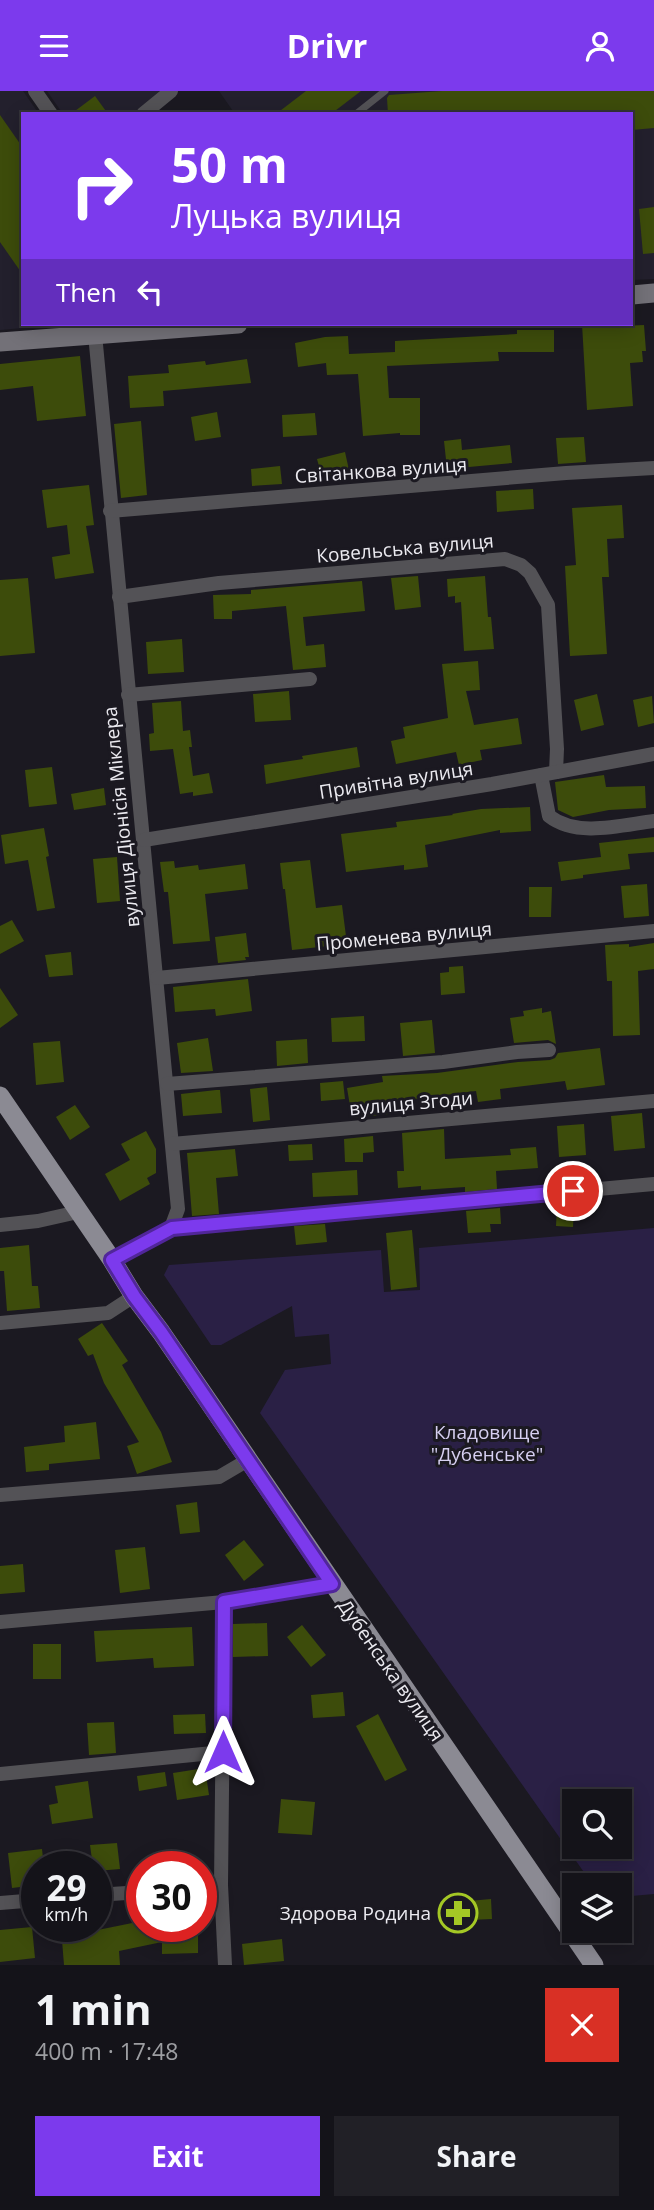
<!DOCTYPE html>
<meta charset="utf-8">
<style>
body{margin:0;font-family:"Open Sans",sans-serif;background:#212026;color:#f1f3f6;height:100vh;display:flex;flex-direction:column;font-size:26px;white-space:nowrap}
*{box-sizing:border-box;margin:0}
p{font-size:23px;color:#9d9ea2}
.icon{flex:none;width:38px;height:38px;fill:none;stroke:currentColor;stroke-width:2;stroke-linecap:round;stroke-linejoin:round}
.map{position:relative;height:1874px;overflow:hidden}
.sheet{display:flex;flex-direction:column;background:#141319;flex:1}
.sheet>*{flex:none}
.guide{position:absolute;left:21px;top:21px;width:612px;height:214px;border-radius:0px;box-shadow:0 4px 18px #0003,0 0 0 2px #333238;background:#7c3aed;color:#fff;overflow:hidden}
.buttons{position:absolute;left:562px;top:1698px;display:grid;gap:14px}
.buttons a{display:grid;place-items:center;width:70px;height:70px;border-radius:0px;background:#141319;box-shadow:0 4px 18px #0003,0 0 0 2px #333238;font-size:35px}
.speed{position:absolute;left:21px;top:1760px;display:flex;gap:14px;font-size:35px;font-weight:700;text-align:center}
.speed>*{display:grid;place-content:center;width:91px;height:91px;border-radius:50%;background:#141319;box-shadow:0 4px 18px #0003,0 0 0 2px #333238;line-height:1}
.speed small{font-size:18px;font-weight:400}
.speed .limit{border:10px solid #d22;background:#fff;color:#111}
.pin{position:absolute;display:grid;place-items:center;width:60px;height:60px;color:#fff;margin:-30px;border:4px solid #fff;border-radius:50%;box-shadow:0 2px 7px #0007}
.me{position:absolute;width:77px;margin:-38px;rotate:0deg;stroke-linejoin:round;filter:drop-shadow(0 0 5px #0008)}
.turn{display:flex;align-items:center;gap:24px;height:147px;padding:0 35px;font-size:32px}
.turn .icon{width:91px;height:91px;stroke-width:2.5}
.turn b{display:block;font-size:49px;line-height:60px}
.then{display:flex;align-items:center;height:66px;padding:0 35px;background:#0003;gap:14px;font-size:26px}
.round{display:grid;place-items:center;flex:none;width:74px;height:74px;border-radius:0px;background:#212026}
.head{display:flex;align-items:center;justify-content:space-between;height:119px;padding:0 35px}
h1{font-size:42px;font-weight:700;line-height:52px}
.button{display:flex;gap:14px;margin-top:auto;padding:14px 35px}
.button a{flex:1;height:80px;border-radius:0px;background:#7c3aed;color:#fff;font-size:28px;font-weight:700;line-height:80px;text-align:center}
.button a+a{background:#212026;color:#f1f3f6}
header{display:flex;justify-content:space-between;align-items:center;height:91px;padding:0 35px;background:#7c3aed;color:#fff;font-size:32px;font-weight:700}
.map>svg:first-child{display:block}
.built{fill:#23202d}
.green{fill:#2a2045;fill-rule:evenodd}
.building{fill:#3d4c0b}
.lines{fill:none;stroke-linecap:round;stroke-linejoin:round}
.service{stroke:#535256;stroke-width:7}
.minor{stroke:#535256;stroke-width:14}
.secondary{stroke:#737178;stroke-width:19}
.primary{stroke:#8b8a93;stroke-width:19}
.route-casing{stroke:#51269a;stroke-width:18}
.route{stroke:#7c3aed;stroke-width:12}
.labels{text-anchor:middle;stroke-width:6;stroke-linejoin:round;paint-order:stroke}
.street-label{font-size:19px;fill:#ebeaf0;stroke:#1b1921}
.park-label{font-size:19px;fill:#d6cff1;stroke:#1b1921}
.poi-label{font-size:19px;fill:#ebeaf0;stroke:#1b1921;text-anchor:end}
</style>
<header><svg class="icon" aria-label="menu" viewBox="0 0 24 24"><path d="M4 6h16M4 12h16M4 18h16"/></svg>Drivr<svg class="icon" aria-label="person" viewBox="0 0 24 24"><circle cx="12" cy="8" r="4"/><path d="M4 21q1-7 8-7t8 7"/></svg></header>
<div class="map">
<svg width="654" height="1874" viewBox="0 0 654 1874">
<rect width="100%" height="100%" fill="#1b1921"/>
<g class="built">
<polygon points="0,0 23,0 39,23 23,23 23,233 69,233 0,239"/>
<polygon points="47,0 160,0 132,23 63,23"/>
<polygon points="219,0 654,0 654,188 632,189 632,23 235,23"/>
</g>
<path class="green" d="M654,1137V1803L620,1806V1794H593L260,1322L285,1279L331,1273L329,1243L295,1246L292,1215L221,1254H211L164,1184L169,1174L381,1159L384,1201L420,1199L419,1157ZM574,1710H620V1755H574Z"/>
<g class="building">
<polygon points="306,0 361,0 331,23 276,23"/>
<polygon points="442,0 654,0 654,37 632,39 632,23 388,23 387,7 389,4"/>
<polygon points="95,5 108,23 71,23"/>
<polygon points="0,24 23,57 23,184 0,151"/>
<polygon points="654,116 654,162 643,163 639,118"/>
<polygon points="582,233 600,233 600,236 644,234 646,260 642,260 643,271 630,272 633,315 587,319"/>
<polygon points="517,239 554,239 554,261 498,261 499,270 387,275 389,307 420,307 420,344 400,344 400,342 363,345 358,283 327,284 326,272 298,276 295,252 325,246 348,245 349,263 395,261 395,250 517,243"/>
<polygon points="80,265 86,325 37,330 33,295 0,299 0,273"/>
<polygon points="247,268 251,292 163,300 164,315 130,317 128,285 169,282 168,274 205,270 206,274"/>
<polygon points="217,321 221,346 195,350 191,326"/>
<polygon points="315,322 317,344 283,346 282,324"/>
<polygon points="141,330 147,404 121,407 114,333"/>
<polygon points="584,346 586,371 558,373 556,347"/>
<polygon points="461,348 462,359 510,354 512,372 447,378 444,350"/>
<polygon points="345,361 349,379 322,386 317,368"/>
<polygon points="280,375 282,393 252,395 251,378"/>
<polygon points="89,394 94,434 86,435 94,482 55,488 52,466 70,463 67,434 47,437 42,399"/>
<polygon points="533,398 534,418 497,421 496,400"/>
<polygon points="622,414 624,447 607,448 609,486 602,486 607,563 570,565 565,475 576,474 572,417"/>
<polygon points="418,485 421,516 395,519 391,487"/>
<polygon points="485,485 488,526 491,526 494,558 464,560 461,511 455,512 455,505 448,506 447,488"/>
<polygon points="28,487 35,562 0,565 0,489"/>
<polygon points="362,490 365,520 303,526 306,555 324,553 326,576 293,579 286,515 232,520 232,528 214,528 213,504 251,503 251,499"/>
<polygon points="182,548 184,581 148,583 146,551"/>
<polygon points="478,570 480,599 466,600 474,634 518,627 522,653 480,659 482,669 459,674 456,661 396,673 391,650 405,647 403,636 448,627 442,573"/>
<polygon points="289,600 291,629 255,631 253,603"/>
<polygon points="597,603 604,634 581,640 574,609"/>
<polygon points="652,605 654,632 638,636 633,609"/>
<polygon points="181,610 183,640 190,639 192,656 189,656 193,685 209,682 213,702 193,705 193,701 180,703 173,658 150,660 149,643 154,642 152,612"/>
<polygon points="357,656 360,676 266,693 264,674 303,668 302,665"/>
<polygon points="52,676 57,713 29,716 25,679"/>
<polygon points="604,684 606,696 645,695 646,717 609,719 573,726 558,719 555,691"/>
<polygon points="104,697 106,714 74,719 71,703"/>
<polygon points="530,716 531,740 500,742 500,739 425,754 428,776 404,779 404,774 346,781 341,743 397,736 396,731 453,724 452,723 481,718"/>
<polygon points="44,737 49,765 46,766 55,817 37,820 28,769 5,773 1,744"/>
<polygon points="654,746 654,761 628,763 630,778 583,784 583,787 561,790 558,771 601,766 599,752"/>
<polygon points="117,766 120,810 97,812 93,768"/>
<polygon points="310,769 316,817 342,814 347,853 292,859 285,798 283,798 280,772"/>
<polygon points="174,770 175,777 198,774 199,779 245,773 248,798 205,803 210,850 173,853 168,801 164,801 160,771"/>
<polygon points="647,793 649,825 624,827 621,795"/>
<polygon points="529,796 552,796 551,826 529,826"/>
<polygon points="12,829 24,850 0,863 0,835"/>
<polygon points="246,842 249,866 245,866 246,869 218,872 215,846"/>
<polygon points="654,852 654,878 638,880 640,944 613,945 612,890 607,890 605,854 629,853 629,856"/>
<polygon points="71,861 73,884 49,886 45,864"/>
<polygon points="463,875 465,902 441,904 440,882 449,881 449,876"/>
<polygon points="248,888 252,920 216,925 215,918 175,921 173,896"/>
<polygon points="0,897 18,924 0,937"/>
<polygon points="542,917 542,922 551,920 556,953 548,949 514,952 510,927 524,925 523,920"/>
<polygon points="364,925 365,950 332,951 331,927"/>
<polygon points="432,929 435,962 403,965 400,932"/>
<polygon points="208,947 213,980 181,982 177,952"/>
<polygon points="307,948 308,972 277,975 276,950"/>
<polygon points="60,950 64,991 36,994 33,952"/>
<polygon points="600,957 605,994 567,999 565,990 500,998 501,1008 478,1011 476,1000 406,1009 407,1021 352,1027 347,997 383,991 382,985 437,982 518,971 550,969 555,967 558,962"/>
<polygon points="343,990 345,1008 321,1010 320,992"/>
<polygon points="267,996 270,1029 253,1031 250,998"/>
<polygon points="216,999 220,999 222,1022 183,1025 181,1003"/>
<polygon points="75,1014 90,1036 70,1049 56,1026"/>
<polygon points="642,1022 645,1057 614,1060 611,1025"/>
<polygon points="584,1033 586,1064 559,1066 557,1035"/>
<polygon points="444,1038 445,1068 511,1064 510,1058 536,1056 538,1077 496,1080 497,1098 465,1101 465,1096 421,1099 421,1095 398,1097 397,1080 404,1080 402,1042"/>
<polygon points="146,1040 156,1058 156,1082 147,1087 150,1093 120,1110 105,1083 130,1069 121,1053"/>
<polygon points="373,1045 374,1061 363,1062 363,1071 345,1071 344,1048"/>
<polygon points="312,1053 313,1069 289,1070 288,1054"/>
<polygon points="235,1058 238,1085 216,1087 219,1123 192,1125 187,1062"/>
<polygon points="357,1079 358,1104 313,1106 312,1082"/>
<polygon points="557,1116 574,1116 573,1136 556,1135"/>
<polygon points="500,1117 501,1133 490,1133 491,1141 468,1142 466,1120"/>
<polygon points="325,1133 327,1151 296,1154 294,1135"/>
<polygon points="412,1139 417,1196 391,1199 386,1142"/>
<polygon points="29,1154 32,1195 38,1195 40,1217 7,1220 4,1180 0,1180 0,1157"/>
<polygon points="102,1232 128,1270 122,1274 161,1341 172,1371 137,1383 127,1355 139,1351 104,1292 93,1263 88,1265 78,1248"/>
<polygon points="96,1331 100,1368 49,1373 49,1379 26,1381 24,1356 65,1351 64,1335"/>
<polygon points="197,1411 200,1441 180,1443 176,1414"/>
<polygon points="244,1449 264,1474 244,1490 225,1464"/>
<polygon points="145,1456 150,1498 120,1502 115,1459"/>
<polygon points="23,1473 25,1501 0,1503 0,1475"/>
<polygon points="267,1532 268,1565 233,1566 233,1533"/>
<polygon points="302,1534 326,1564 311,1576 287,1546"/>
<polygon points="192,1536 194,1575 154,1577 153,1567 96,1571 94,1540"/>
<rect x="33" y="1553" width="28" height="35"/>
<polygon points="343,1601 345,1625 313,1627 311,1604"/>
<polygon points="205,1623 206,1642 174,1643 173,1624"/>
<polygon points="378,1623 407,1679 385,1690 356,1635"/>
<polygon points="114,1631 116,1662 89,1664 87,1632"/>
<polygon points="205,1677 209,1704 177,1709 173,1682"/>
<polygon points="165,1681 167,1695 139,1700 137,1685"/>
<polygon points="88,1690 93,1727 52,1733 49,1714 58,1712 55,1695"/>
<polygon points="281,1708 315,1711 312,1744 278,1742"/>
<polygon points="117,1752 120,1778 96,1780 96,1776 93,1776 90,1754"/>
<polygon points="42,1758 44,1776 37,1776 37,1794 12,1797 8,1762"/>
<polygon points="491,1808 492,1828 470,1829 469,1810"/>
<polygon points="142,1830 142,1836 198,1836 198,1862 162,1863 162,1851 119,1860 120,1874 64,1874 61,1837 82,1836 83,1842"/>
<polygon points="32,1836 35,1867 0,1871 0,1839"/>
<polygon points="282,1848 284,1870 244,1874 242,1853"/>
</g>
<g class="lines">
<polyline class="service" points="356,23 385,0"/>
<g class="minor">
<polyline points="35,0 51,23"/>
<polyline points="143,23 171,0"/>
<polyline points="95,243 178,1118 171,1137 112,1169"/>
<polyline points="110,420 566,382 654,377"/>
<polyline points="119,506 219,492 505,468 521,474 530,482 548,514 557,658 556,681"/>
<polyline points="128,604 310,588"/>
<path d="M541,684L549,725C577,747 622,734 654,730"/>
<polyline points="144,749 492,693 654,663"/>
<polyline points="157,887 654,840"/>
<polyline points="167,993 443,971 517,961 549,959"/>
<polyline points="172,1053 654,1010"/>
<polyline points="0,1134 38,1130 78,1121"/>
<polyline points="171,1137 654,1093"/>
<polyline points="0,1232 108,1222 134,1205"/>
<polyline points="0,1404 219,1386 248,1369"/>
<polyline points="224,1511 221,1794 225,1874"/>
<polyline points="0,1531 224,1511 332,1493"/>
<polyline points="0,1683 223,1661"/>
<polyline points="201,1796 221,1794"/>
<polyline points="96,1804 142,1801"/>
<polyline points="0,1812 37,1809"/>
</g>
<g class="secondary">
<polyline points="632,204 654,202"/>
<polyline points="0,251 238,233"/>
</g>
<polyline class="primary" points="0,1005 112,1169 134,1205 161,1241 594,1874"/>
</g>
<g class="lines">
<defs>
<polyline id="route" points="223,1661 224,1511 332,1493 161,1241 134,1205 112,1169 172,1137 573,1100"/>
</defs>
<use href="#route" class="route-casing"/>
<use href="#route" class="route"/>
</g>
<defs>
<symbol id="pharmacy-ring" viewBox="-11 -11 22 22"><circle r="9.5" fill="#1b1921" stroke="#a4c825" stroke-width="1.5"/><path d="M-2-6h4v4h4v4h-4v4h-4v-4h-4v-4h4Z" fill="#a4c825"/></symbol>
</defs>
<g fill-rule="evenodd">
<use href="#pharmacy-ring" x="436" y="1800" width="44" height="44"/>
</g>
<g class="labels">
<g class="street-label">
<text transform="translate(381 379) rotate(-4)" y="7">Світанкова вулиця</text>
<text transform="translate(405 457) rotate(-5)" y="7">Ковельська вулиця</text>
<text transform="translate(396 689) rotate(-9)" y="7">Привітна вулиця</text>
<text transform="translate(121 726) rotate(-96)" y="7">вулиця Діонісія Міклера</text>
<text transform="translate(404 845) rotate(-5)" y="7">Променева вулиця</text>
<text transform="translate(411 1012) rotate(-5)" y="7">вулиця Згоди</text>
<text transform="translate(391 1579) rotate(55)" y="7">Дубенська вулиця</text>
</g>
<g class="park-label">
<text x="487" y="1348">Кладовище<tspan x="487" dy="22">"Дубенське"</tspan></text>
</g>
<g class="poi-label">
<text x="431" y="1829">Здорова Родина</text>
</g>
</g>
</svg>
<div class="buttons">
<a><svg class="icon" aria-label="search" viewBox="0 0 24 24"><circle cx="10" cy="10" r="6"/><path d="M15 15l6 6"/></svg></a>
<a><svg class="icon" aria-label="layers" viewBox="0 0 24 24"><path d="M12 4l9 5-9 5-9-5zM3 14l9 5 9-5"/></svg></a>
</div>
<div class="speed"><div>29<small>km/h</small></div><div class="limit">30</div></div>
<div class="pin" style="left:573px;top:1100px;background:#d93025"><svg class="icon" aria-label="arrive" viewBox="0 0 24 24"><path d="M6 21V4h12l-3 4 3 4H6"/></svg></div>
<svg class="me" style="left:223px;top:1661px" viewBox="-20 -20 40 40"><path d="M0-17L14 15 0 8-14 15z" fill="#7c3aed" stroke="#fff" stroke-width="4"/></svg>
<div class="guide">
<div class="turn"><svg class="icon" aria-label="right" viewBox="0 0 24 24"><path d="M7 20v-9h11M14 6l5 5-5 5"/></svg><div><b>50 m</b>Луцька вулиця</div></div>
<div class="then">Then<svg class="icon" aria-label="left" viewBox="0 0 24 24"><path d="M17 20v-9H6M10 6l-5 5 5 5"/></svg></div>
</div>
</div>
<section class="sheet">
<div class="head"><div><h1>1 min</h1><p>400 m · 17:48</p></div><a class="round" style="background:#d93025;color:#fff"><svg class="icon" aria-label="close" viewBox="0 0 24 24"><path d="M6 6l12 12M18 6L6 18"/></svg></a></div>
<div class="button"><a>Exit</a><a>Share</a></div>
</section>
